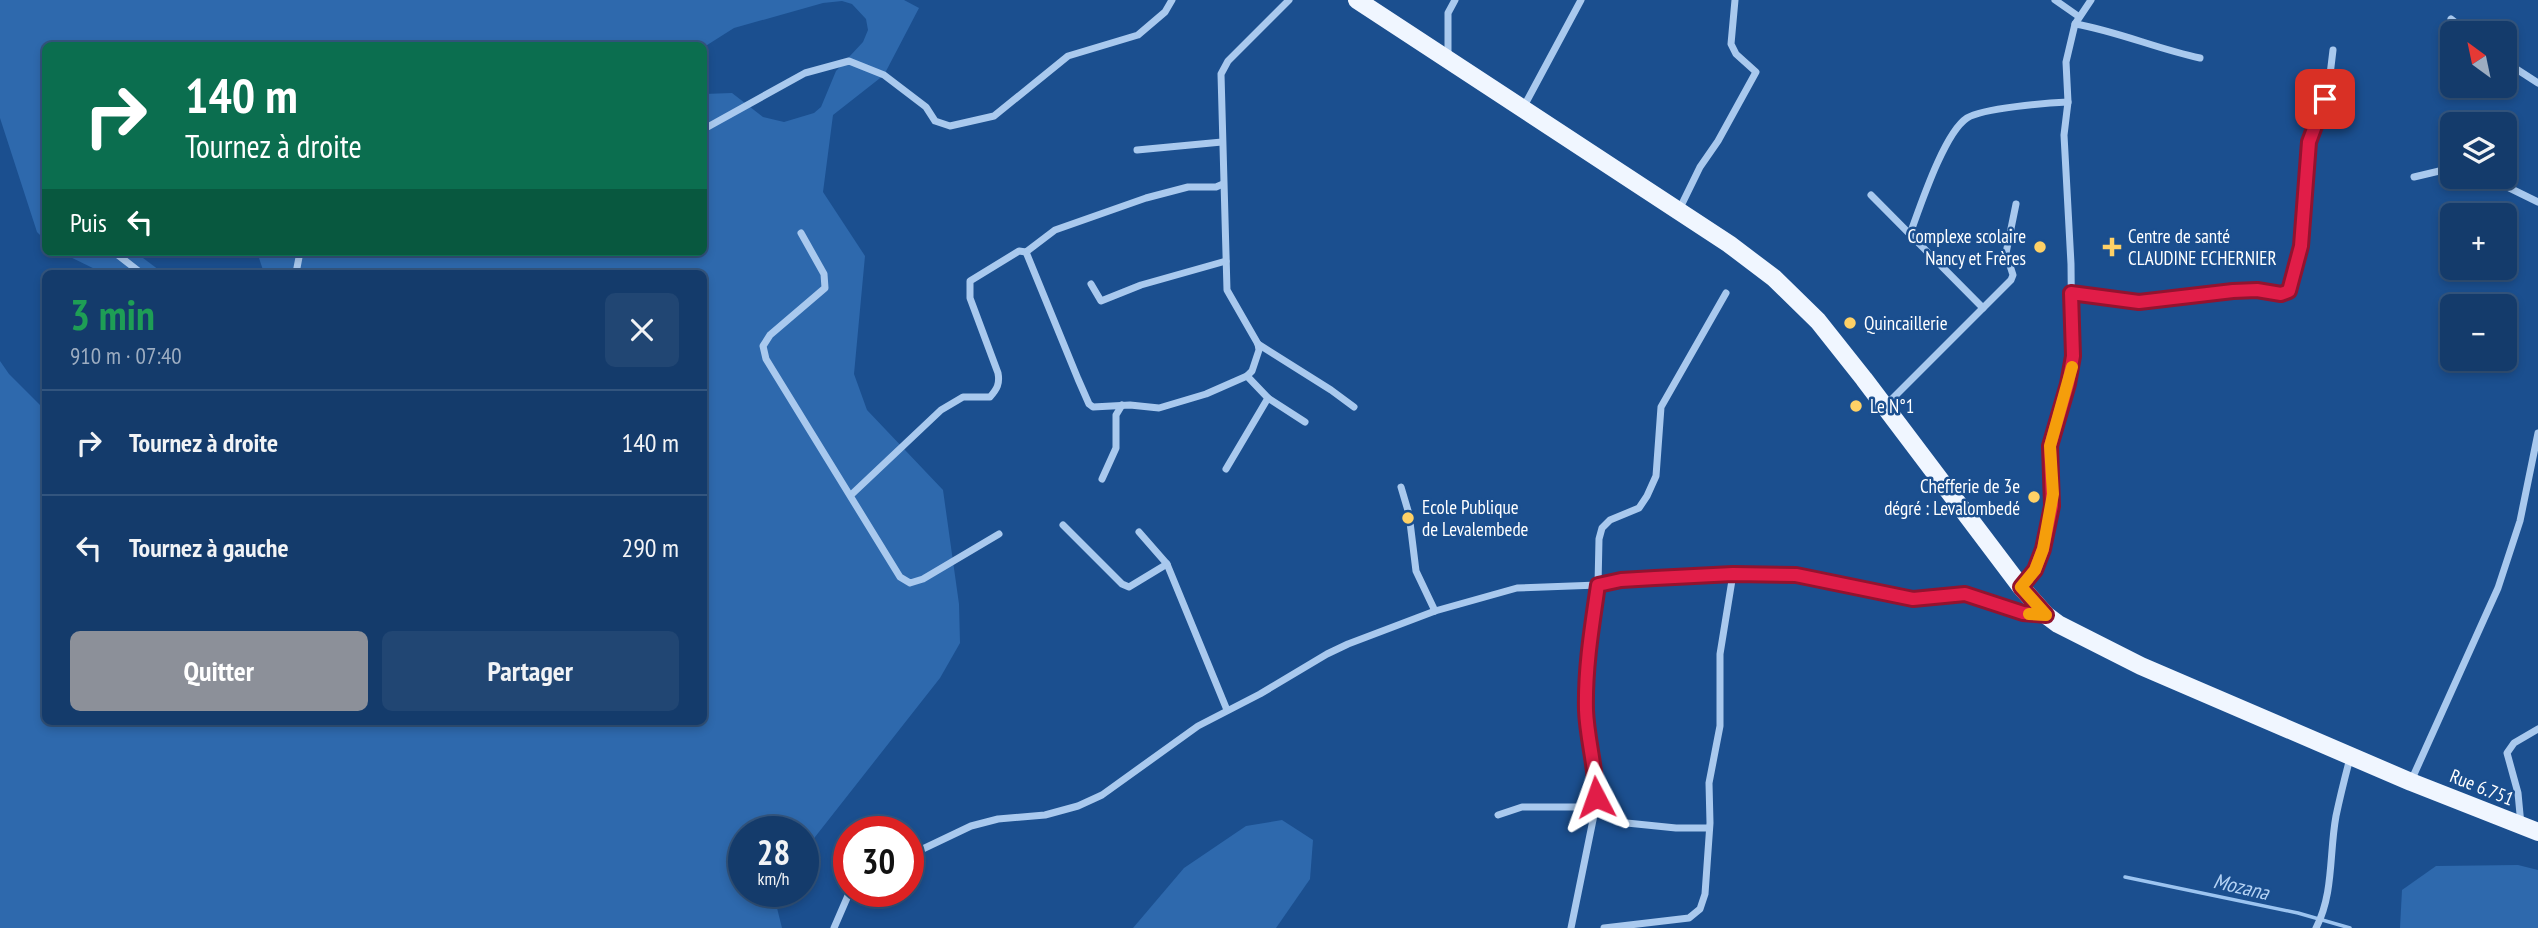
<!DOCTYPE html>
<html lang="fr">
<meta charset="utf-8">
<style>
body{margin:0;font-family:"PT Sans Narrow",sans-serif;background:#214673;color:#f1f3f6;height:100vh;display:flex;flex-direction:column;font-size:26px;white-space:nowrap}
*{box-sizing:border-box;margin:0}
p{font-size:23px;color:#9dadc1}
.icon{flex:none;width:38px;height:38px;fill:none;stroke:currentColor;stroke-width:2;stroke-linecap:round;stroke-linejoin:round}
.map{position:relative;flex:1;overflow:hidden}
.drawer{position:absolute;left:42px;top:270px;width:665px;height:455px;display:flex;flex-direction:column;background:#143b6b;border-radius:10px;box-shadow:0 4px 10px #0003,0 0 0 2px #33557e}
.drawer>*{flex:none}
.top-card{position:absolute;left:42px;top:42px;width:665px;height:214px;border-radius:10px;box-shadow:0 4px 10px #0003,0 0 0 2px #33557e;background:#0b6e4f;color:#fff;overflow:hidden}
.needle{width:46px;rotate:327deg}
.buttons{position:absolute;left:2440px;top:21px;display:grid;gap:14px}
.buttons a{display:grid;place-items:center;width:77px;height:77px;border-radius:10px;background:#143b6b;box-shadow:0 4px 10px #0003,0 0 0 2px #33557e;font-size:35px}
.speed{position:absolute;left:728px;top:816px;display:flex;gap:14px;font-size:35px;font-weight:700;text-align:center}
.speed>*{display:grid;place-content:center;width:91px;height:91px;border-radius:50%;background:#143b6b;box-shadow:0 4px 10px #0003,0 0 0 2px #33557e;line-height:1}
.speed small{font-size:18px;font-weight:400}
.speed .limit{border:10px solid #d22;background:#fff;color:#111}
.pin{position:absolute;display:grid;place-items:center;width:60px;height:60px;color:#fff;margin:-30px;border-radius:14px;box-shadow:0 4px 10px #0006}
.me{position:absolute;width:77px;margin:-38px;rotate:356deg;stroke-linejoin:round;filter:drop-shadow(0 0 5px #0008)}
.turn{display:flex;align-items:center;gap:24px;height:147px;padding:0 28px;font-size:32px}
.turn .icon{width:91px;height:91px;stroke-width:2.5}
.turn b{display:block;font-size:49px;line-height:60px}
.then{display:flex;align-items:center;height:66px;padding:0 28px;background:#0003;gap:14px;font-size:26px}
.round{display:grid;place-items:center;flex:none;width:74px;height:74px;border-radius:10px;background:#214673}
.overview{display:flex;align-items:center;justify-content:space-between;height:119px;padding:0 28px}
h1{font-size:42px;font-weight:600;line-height:52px;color:#1e9e55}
.primary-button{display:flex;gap:14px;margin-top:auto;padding:14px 28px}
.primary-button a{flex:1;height:80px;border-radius:10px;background:#8c9099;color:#fff;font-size:28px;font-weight:600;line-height:80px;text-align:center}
.primary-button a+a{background:#214673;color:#f1f3f6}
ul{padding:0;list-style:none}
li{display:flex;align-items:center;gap:21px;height:105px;padding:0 28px;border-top:2px solid #33557e}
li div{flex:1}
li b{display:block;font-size:26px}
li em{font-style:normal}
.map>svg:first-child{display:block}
.green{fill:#2e69ad}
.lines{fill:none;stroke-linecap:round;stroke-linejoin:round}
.stream{stroke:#9cc4f0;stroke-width:3.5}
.street{stroke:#a9c9ee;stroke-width:7}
.primary{stroke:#f0f6ff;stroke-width:18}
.route-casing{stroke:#92132f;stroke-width:18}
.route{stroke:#e11d48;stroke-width:12}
.slow{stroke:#f59e0b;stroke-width:12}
.poi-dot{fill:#ffd166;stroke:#1b4f8f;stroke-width:2.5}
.labels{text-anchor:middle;stroke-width:5;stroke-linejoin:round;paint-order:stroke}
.poi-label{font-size:19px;fill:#fff;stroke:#1b4f8f;text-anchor:start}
.street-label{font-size:19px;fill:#fff;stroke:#1b4f8f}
.water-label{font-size:21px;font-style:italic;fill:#b5d3f5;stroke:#1b4f8f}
</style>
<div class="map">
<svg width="2538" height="928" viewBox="0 0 2538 928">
<rect width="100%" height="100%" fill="#1b4f8f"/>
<g class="green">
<polygon points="0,0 904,0 919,8 884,75 833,115 823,192 865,256 854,374 867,410 943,490 959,604 960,643 940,678 815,837 803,859 803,831 744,831 744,891 786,891 777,908 782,928 0,928 0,361 9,374 45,410 46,721 704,721 704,273 264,273 257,252 704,252 704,94 732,93 763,117 784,122 814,113 821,107 836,71 863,42 868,30 866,19 852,4 842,1 823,3 734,28 704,47 46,46 45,240 37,232 0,118"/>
<polygon points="60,252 135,252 163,273 103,273"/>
<polygon points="1282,820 1313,840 1310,879 1276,928 1133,928 1184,868 1246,826"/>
<polygon points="2518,865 2538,870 2538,928 2400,928 2402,890 2436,866"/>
</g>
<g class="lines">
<polyline class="stream" points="2125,877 2298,913 2350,928"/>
<g class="street">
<polyline points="2055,0 2078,16"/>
<polyline points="2451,19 2469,33"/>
<path d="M2075,24C2117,31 2157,49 2200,58"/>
<polyline points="1448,57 1448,13 1455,0"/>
<polyline points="2504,61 2538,83"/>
<polyline points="1523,108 1581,0"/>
<polyline points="704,129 805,73 849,61 884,75 926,107 935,121 950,126 994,116 1068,56 1138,35 1165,12 1172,0"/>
<polyline points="1137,150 1222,142"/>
<polyline points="2414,177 2452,168"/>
<polyline points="2487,177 2538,202"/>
<polyline points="1871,195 1983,308"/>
<polyline points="1679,210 1700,167 1718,141 1756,72 1736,54 1731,44 1735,0"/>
<polyline points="801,233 824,274 825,288 770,335 763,346 766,359 900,577 910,583 923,579 999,534"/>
<path d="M1910,234C1920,207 1944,133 1967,118C1983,108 2047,103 2068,102"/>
<polyline points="114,252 141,273"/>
<polyline points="1026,252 1078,379 1089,404 1093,407 1130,405 1159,408 1206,394 1247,376 1252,371 1259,350 1258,344 1227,290 1221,74 1228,61 1289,0"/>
<polyline points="296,273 300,252"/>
<polyline points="1091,284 1101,301 1141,285 1226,261"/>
<polyline points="2071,293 2139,302 2233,291 2257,290 2281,294 2289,291 2300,246 2309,142 2321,114 2329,83 2333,50"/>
<polyline points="1258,344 1331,390 1354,407"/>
<polyline points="1247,376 1268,398 1305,422"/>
<polyline points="1885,406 2011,280 2013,275 2006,253 2016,204"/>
<polyline points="1226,469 1268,398"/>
<polyline points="1102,479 1116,448 1116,415 1122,405"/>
<polyline points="1401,487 1409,514 1416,571 1435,611"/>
<path d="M851,495L941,410L963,397H990C997,389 1000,384 998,373L970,298V281L1019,251L1026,252L1055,230L1146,198L1188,187H1216L1223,184"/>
<polyline points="1063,525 1122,584 1129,587 1167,564"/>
<polyline points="1139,532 1167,564 1227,710"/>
<polyline points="2021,586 2034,570 2043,549 2053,494 2050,446 2072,368 2071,264 2064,135 2068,102 2066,62 2075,24 2091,0"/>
<polyline points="2411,781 2498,588 2520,521 2538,433"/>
<polyline points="1498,815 1522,807 1582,807 1617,822 1676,828 1709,828"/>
<polyline points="2521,825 2518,793 2507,753 2514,743 2538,729"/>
<polyline points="908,856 971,826 998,819 1045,815 1078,806 1102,795 1198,726 1260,694 1327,654 1348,644 1435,611 1517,588 1598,585 1621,580 1655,577 1733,574 1796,575 1913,599 1965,594 2023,613 2040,614"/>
<polyline points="834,928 850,891"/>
<polyline points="1571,928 1594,815 1596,774 1586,708 1590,641 1598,585 1599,539 1602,528 1610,520 1639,508 1647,496 1656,476 1661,407 1726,293"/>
<polyline points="1604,928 1689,918 1700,909 1705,894 1710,823 1709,783 1720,726 1720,654 1733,574"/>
<path d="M2316,928C2334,893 2329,854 2336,816C2340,797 2345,777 2350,758"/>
</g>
<polyline class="primary" points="1357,0 1729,244 1774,278 1818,321 1864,379 2021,587 2046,615 2058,624 2141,666 2411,782 2538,832"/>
</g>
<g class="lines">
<defs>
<path id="route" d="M1596,797C1596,767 1587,739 1586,710C1585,668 1592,626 1598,585L1621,580L1655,578L1733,574L1796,575L1913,599L1965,594L2023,613L2046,615L2021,587L2035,570L2043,549L2052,506L2050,446L2068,384L2073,356L2071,293L2139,302L2233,291L2257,290L2281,294L2289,291L2301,246L2309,142L2325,99"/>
</defs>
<use href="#route" class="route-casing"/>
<use href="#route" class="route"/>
<polyline class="slow" points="2029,614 2046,615 2021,587 2035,570 2043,549 2053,494 2050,446 2072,367"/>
</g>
<g class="poi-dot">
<circle cx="2040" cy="247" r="7"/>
<path d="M2108.5 236.5h7v7h7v7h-7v7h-7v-7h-7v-7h7z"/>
<circle cx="1850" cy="323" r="7"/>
<circle cx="1856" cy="406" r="7"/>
<circle cx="2034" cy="497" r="7"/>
<circle cx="1408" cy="518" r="7"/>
</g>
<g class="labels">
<g class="poi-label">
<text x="2026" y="243" text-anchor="end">Complexe scolaire<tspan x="2026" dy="22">Nancy et Frères</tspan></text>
<text x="2128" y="243">Centre de santé<tspan x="2128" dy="22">CLAUDINE ECHERNIER</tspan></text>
<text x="1864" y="330">Quincaillerie</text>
<text x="1870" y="413">Le N°1</text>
<text x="2020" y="493" text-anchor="end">Chefferie de 3e<tspan x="2020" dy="22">dégré : Levalombedé</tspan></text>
<text x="1422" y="514">Ecole Publique<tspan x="1422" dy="22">de Levalembede</tspan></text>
</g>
<g class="street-label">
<text transform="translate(2482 787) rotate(22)" y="7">Rue 6.751</text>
</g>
<g class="water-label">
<text transform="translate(2241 887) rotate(13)" y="7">Mozana</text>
</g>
</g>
</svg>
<div class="buttons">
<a><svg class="needle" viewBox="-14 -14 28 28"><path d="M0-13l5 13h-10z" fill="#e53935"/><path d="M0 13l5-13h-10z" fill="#9dadc1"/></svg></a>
<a><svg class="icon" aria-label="layers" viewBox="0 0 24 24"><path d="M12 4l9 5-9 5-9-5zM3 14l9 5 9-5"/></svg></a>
<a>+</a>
<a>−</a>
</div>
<div class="speed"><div>28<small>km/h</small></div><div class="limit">30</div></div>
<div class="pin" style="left:2325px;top:99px;background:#d93025"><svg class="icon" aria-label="arrive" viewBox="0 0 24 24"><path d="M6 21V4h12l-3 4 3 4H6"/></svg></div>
<svg class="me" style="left:1596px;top:797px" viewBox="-20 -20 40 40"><path d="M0-17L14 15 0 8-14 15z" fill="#e11d48" stroke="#fff" stroke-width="4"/></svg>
<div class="top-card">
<div class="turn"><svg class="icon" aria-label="right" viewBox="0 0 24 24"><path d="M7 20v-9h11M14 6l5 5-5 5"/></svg><div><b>140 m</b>Tournez à droite</div></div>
<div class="then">Puis<svg class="icon" aria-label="left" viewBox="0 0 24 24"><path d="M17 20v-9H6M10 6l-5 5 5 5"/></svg></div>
</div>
<section class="drawer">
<div class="overview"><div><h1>3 min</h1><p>910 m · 07:40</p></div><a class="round"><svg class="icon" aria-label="close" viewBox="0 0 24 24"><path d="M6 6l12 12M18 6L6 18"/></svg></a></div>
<ul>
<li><svg class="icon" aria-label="right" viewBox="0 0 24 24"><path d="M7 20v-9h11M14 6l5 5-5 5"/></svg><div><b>Tournez à droite</b></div><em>140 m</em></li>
<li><svg class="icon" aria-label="left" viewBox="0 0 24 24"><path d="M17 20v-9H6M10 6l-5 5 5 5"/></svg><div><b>Tournez à gauche</b></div><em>290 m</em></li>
</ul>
<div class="primary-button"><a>Quitter</a><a>Partager</a></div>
</section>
</div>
